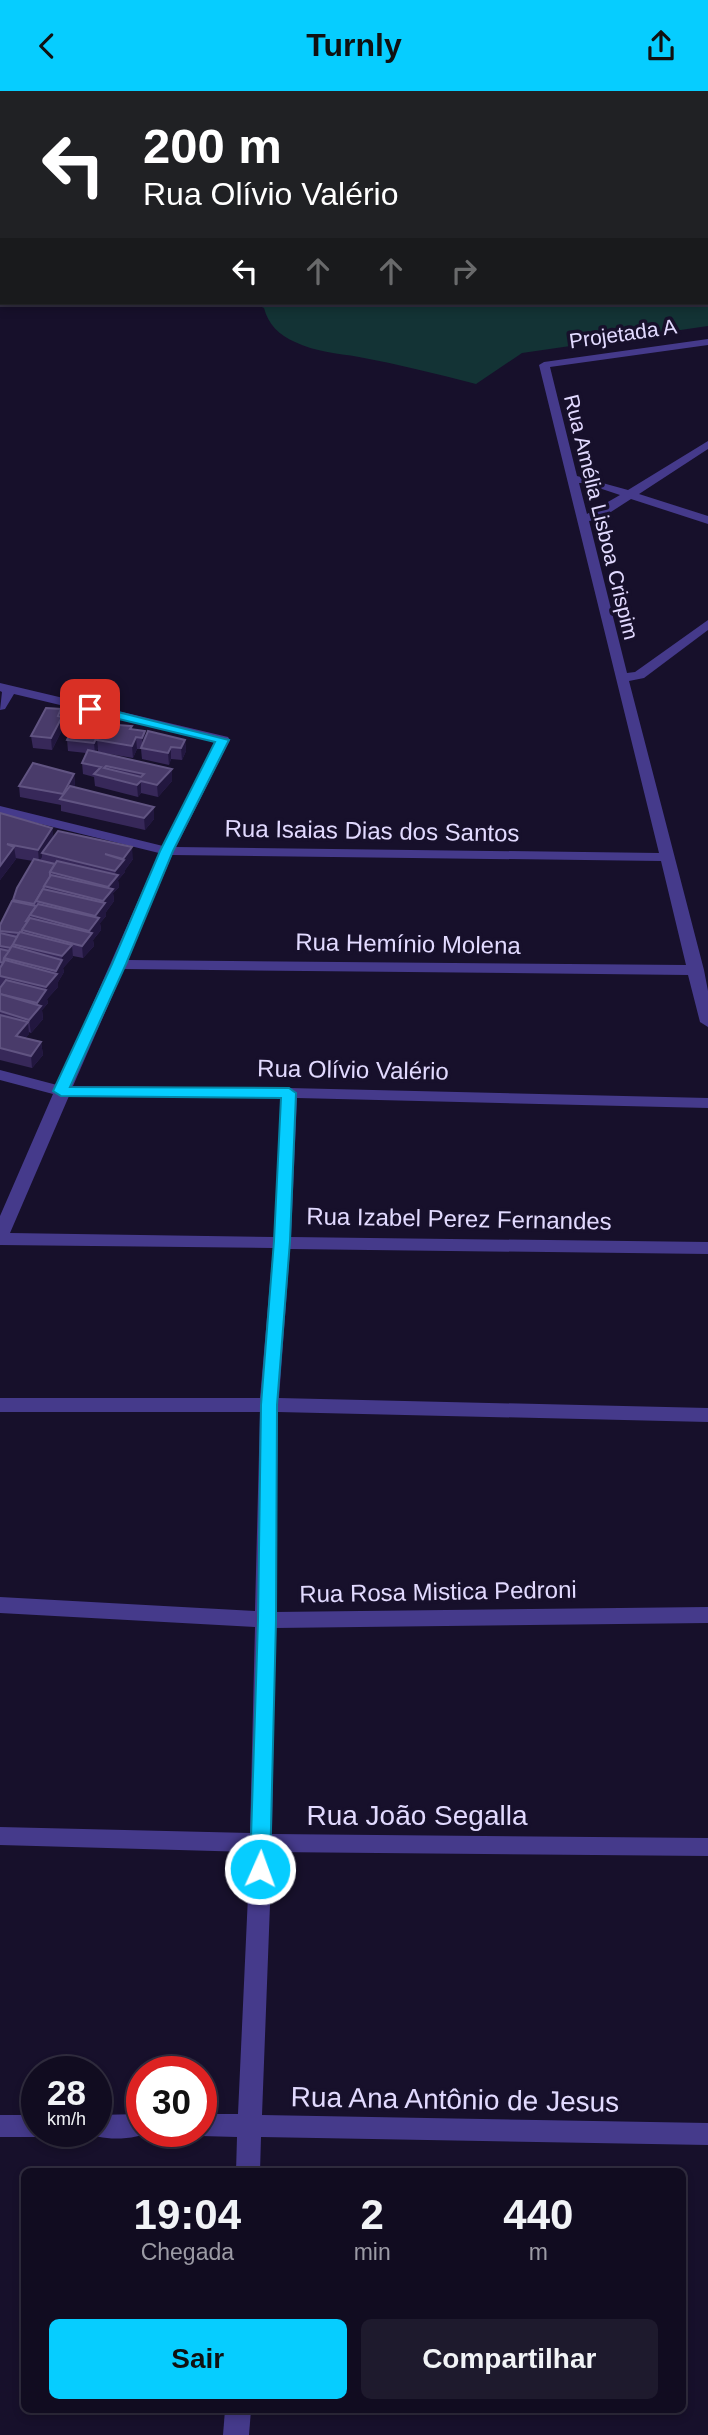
<!DOCTYPE html>
<html lang="pt">
<meta charset="utf-8">
<style>
body{margin:0;font-family:Helvetica,sans-serif;background:#1e1a2d;color:#f1f3f6;height:100vh;display:flex;flex-direction:column;font-size:26px;white-space:nowrap}
*{box-sizing:border-box;margin:0}
p{font-size:23px;color:#9c9ba5}
.icon{flex:none;width:38px;height:38px;fill:none;stroke:currentColor;stroke-width:2;stroke-linecap:round;stroke-linejoin:round}
.map{position:relative;flex:1;overflow:hidden}
.details{position:absolute;left:21px;top:2077px;width:665px;height:245px;display:flex;flex-direction:column;background:#110c20;border-radius:10px;box-shadow:0 4px 10px #0003,0 0 0 2px #302c3e}
.details>*{flex:none}
.hud{position:absolute;left:0px;top:0px;width:709px;height:214px;box-shadow:0 4px 10px #0003,0 0 0 2px #302c3e;background:#202124;color:#fff;overflow:hidden}
.speed{position:absolute;left:21px;top:1965px;display:flex;gap:14px;font-size:35px;font-weight:700;text-align:center}
.speed>*{display:grid;place-content:center;width:91px;height:91px;border-radius:50%;background:#110c20;box-shadow:0 4px 10px #0003,0 0 0 2px #302c3e;line-height:1}
.speed small{font-size:18px;font-weight:400}
.speed .limit{border:10px solid #d22;background:#fff;color:#111}
.pin{position:absolute;display:grid;place-items:center;width:60px;height:60px;color:#fff;margin:-30px;border-radius:14px;box-shadow:0 4px 10px #0006}
.me{position:absolute;width:77px;margin:-38px;rotate:2deg;stroke-linejoin:round;filter:drop-shadow(0 0 5px #0008)}
.turn{display:flex;align-items:center;gap:24px;height:147px;padding:0 28px;font-size:32px}
.turn .icon{width:91px;height:91px;stroke-width:2.5}
.turn b{display:block;font-size:49px;line-height:60px}
.lanes{display:flex;align-items:center;height:66px;padding:0 28px;background:#0003;justify-content:center;gap:35px;direction:ltr}
.lanes .off{opacity:.35}
.eta{display:flex;justify-content:space-evenly;align-items:center;height:119px;text-align:center}
.eta b{font-size:42px;font-weight:700;line-height:49px}
.primary-button{display:flex;gap:14px;margin-top:auto;padding:14px 28px}
.primary-button a{flex:1;height:80px;border-radius:10px;background:#06cdff;color:#111;font-size:28px;font-weight:700;line-height:80px;text-align:center}
.primary-button a+a{background:#1e1a2d;color:#f1f3f6}
header{display:flex;justify-content:space-between;align-items:center;height:91px;padding:0 28px;background:#06cdff;color:#111;font-size:32px;font-weight:700}
.map>svg:first-child{display:block}
.green{fill:#133335}
.lines{fill:none;stroke-linecap:round;stroke-linejoin:round}
.street{fill:#453a8b;fill-rule:evenodd}
.wall{fill:#372859}
.shaded-wall{fill:#22173f}
.building{fill:#493b6a;stroke:#615482;stroke-width:2;fill-rule:evenodd}
.route{fill:#06cdff;stroke:#0485a6;stroke-width:2}
.labels{text-anchor:middle;stroke-width:7;stroke-linejoin:round;paint-order:stroke}
.far-street-label{font-size:21px;fill:#e2daff;stroke:#17102b}
.street-label{font-size:24px;fill:#e2daff;stroke:#17102b}
.near-street-label{font-size:28px;fill:#e2daff;stroke:#17102b}
</style>
<header><svg class="icon" aria-label="back" viewBox="0 0 24 24"><path d="M15 5l-7 7 7 7"/></svg>Turnly<svg class="icon" aria-label="share" viewBox="0 0 24 24"><path d="M12 15V3M7 8l5-5 5 5M5 13v7h14v-7"/></svg></header>
<div class="map">
<svg width="708" height="2344" viewBox="0 0 708 2344">
<rect width="100%" height="100%" fill="#17102b"/>
<path class="green" d="M708,183V235L522,262L476,293C437,283 398,273 359,266C337,262 315,261 295,251C279,244 268,233 264,217L253,212H707Z"/>
<g class="lines">
<g class="street">
<path d="M708,248V254L550,276L577,385L628,399L708,350V358L639,403L708,425V433L631,408L600,428L589,430L627,582L635,581L708,529V539L644,587L629,590L704,879L708,900V936L700,931L688,884L124,878L73,995L289,997L708,1007V1017L297,1007L291,1146L708,1151V1163L290,1158L279,1307L708,1317V1331L278,1321L275,1521L708,1516V1532L275,1537L272,1743L708,1747V1765L272,1761L262,2024L708,2032V2054L261,2046L260,2081H236L237,2046L201,2045L192,2040H201V2023H238L250,1761L0,1754V1736L250,1742L255,1536L0,1522V1506L255,1520L260,1321H0V1307H260L273,1157L0,1154V1125L53,1003L0,989V979L57,994L159,762L0,723V715L163,755L215,651L14,603L5,618L0,619L2,601L0,600V592L228,646L230,649L176,756L659,762L539,274L544,271ZM579,392H584L620,404L587,423ZM172,764L661,770L686,874L128,869ZM69,1005L281,1007L274,1146L10,1142Z"/>
<path d="M142,2023V2040H151C138,2049 98,2051 86,2040H96V2024Z"/>
<polygon points="0,2024 37,2024 37,2040 47,2040 37,2046 0,2046"/>
<polygon points="225,2319 251,2319 249,2344 223,2344"/>
</g>
</g>
<g class="wall">
<polygon points="61,618 63,637 52,659 33,657 31,645"/>
<polygon points="106,633 132,635 132,639 145,640 145,647 185,649 186,660 182,669 171,668 169,674 142,668 141,658 137,658 133,667 98,661 98,657 96,661 172,678 172,690 158,706 141,702 138,706 95,695 94,686 83,683 82,672 86,662 68,660 67,649 90,634"/>
<polygon points="74,683 75,695 74,696 154,716 154,728 145,739 61,720 61,714 20,706 19,695"/>
<polygon points="0,722 52,737 53,747 133,768 125,779 125,781 118,789 119,796 113,802 114,810 106,821 106,825 100,832 101,839 93,849 94,855 83,867 73,865 73,866 63,877 64,881 58,891 58,896 47,908 48,912 42,919 43,928 31,942 29,941 29,943 25,947 41,951 43,964 32,977 0,969 0,834 33,770 15,767 16,768 0,789"/>
</g>
<g class="shaded-wall">
<polygon points="61,618 63,637 52,659 51,647 58,625"/>
<polygon points="145,640 145,652 142,658 142,647"/>
<polygon points="99,641 100,650 97,649 98,657 95,663 94,652"/>
<polygon points="136,646 137,658 133,667 132,655"/>
<polygon points="185,649 186,660 182,669 181,657"/>
<polygon points="171,656 171,668 169,674 168,662"/>
<polygon points="172,678 172,690 158,706 157,694"/>
<polygon points="74,683 75,695 66,710 63,709 63,703"/>
<polygon points="141,690 141,702 138,706 137,694"/>
<polygon points="154,716 154,728 145,739 144,727"/>
<polygon points="52,737 54,749 42,762 42,766 39,771 38,759"/>
<polygon points="14,756 16,768 0,789 0,775"/>
<polygon points="132,756 133,768 125,779 125,781 118,789 119,796 113,802 114,810 106,821 106,825 100,832 101,839 93,849 94,855 83,867 82,855 90,846 89,840 96,832 95,825 103,814 103,810 109,803 108,796 116,787 115,780 123,770 123,768"/>
<polygon points="72,854 73,866 63,877 64,881 58,891 58,896 47,908 48,912 42,919 43,928 31,942 29,929 37,920 37,912 46,900 46,896 56,884 56,880 62,870 62,865"/>
<polygon points="28,931 29,943 17,957 16,945"/>
<polygon points="41,951 43,964 32,977 31,965"/>
</g>
<g class="building">
<polygon points="46,617 61,618 58,625 62,626 51,647 31,645"/>
<polygon points="94,627 106,628 101,637 94,636 92,640 99,641 94,652 67,649 75,632 90,634"/>
<polygon points="105,633 132,635 130,638 145,640 142,647 136,646 132,655 97,649"/>
<polygon points="148,640 185,649 181,657 171,656 168,662 141,657"/>
<path d="M88,659L172,678L157,694L141,690L137,694L94,683L101,676L82,672ZM106,675L144,683L141,686L104,677Z"/>
<polygon points="33,672 74,683 63,703 19,695"/>
<polygon points="70,695 154,716 144,727 60,708"/>
<polygon points="0,722 52,737 38,759 7,753 14,756 0,775"/>
<polygon points="58,740 132,756 123,768 105,763 124,769 115,780 42,762"/>
<polygon points="34,768 55,773 50,781 50,786 34,813 13,809 17,797"/>
<polygon points="57,770 118,784 108,796 50,781"/>
<polygon points="51,784 113,798 103,810 44,795"/>
<polygon points="43,798 105,812 95,825 36,810"/>
<polygon points="12,810 36,815 26,830 28,830 22,839 22,841 20,841 19,842 0,840 0,834"/>
<polygon points="38,813 99,827 89,840 30,824"/>
<polygon points="30,827 92,842 82,855 22,839"/>
<polygon points="20,841 72,854 62,865 12,853"/>
<polygon points="0,842 17,846 11,857 0,855"/>
<polygon points="12,855 62,869 56,880 4,867"/>
<polygon points="0,858 9,860 4,867 3,872 0,871"/>
<polygon points="5,869 57,883 46,896 0,885 0,877"/>
<polygon points="6,889 46,899 37,912 0,903 0,897"/>
<polygon points="0,903 41,915 29,929 0,920"/>
<polygon points="0,924 28,931 16,945 41,951 31,965 0,957"/>
</g>
<polygon class="route" points="90,614 229,649 173,760 126,873 70,996 289,997 296,1002 290,1150 277,1314 276,1529 270,1778 267,1784 260,1787 253,1784 250,1778 258,1529 261,1314 274,1150 281,1007 61,1005 53,1000 112,873 160,760 215,651 85,620 85,615"/>
<g class="labels">
<g class="far-street-label">
<text transform="translate(623 243) rotate(-8)" y="7">Projetada A</text>
<text transform="translate(601 426) rotate(76)" y="7">Rua Amélia Lisboa Crispim</text>
</g>
<g class="street-label">
<text transform="translate(372 740) rotate(1)" y="8">Rua Isaias Dias dos Santos</text>
<text transform="translate(408 853) rotate(1)" y="8">Rua Hemínio Molena</text>
<text transform="translate(353 979) rotate(1)" y="8">Rua Olívio Valério</text>
<text transform="translate(459 1128) rotate(1)" y="8">Rua Izabel Perez Fernandes</text>
<text transform="translate(438 1501) rotate(-1)" y="8">Rua Rosa Mistica Pedroni</text>
</g>
<g class="near-street-label">
<text x="417" y="1734">Rua João Segalla</text>
<text transform="translate(455 2008) rotate(1)" y="10">Rua Ana Antônio de Jesus</text>
</g>
</g>
</svg>
<div class="speed"><div>28<small>km/h</small></div><div class="limit">30</div></div>
<div class="pin" style="left:90px;top:618px;background:#d93025"><svg class="icon" aria-label="arrive" viewBox="0 0 24 24"><path d="M6 21V4h12l-3 4 3 4H6"/></svg></div>
<svg class="me" style="left:260px;top:1778px" viewBox="-20 -20 40 40"><circle r="17" fill="#06cdff" stroke="#fff" stroke-width="3"/><path d="M0-11L8 9 0 5-8 9z" fill="#fff"/></svg>
<div class="hud">
<div class="turn"><svg class="icon" aria-label="left" viewBox="0 0 24 24"><path d="M17 20v-9H6M10 6l-5 5 5 5"/></svg><div><b>200 m</b>Rua Olívio Valério</div></div>
<div class="lanes"><svg class="icon" aria-label="left" viewBox="0 0 24 24"><path d="M17 20v-9H6M10 6l-5 5 5 5"/></svg><svg class="icon off" aria-label="ahead" viewBox="0 0 24 24"><path d="M12 20V5M6 11l6-6 6 6"/></svg><svg class="icon off" aria-label="ahead" viewBox="0 0 24 24"><path d="M12 20V5M6 11l6-6 6 6"/></svg><svg class="icon off" aria-label="right" viewBox="0 0 24 24"><path d="M7 20v-9h11M14 6l5 5-5 5"/></svg></div>
</div>
<section class="details">
<div class="eta">
<div><b>19:04</b><p>Chegada</p></div>
<div><b>2</b><p>min</p></div>
<div><b>440</b><p>m</p></div>
</div>
<div class="primary-button"><a>Sair</a><a>Compartilhar</a></div>
</section>
</div>
